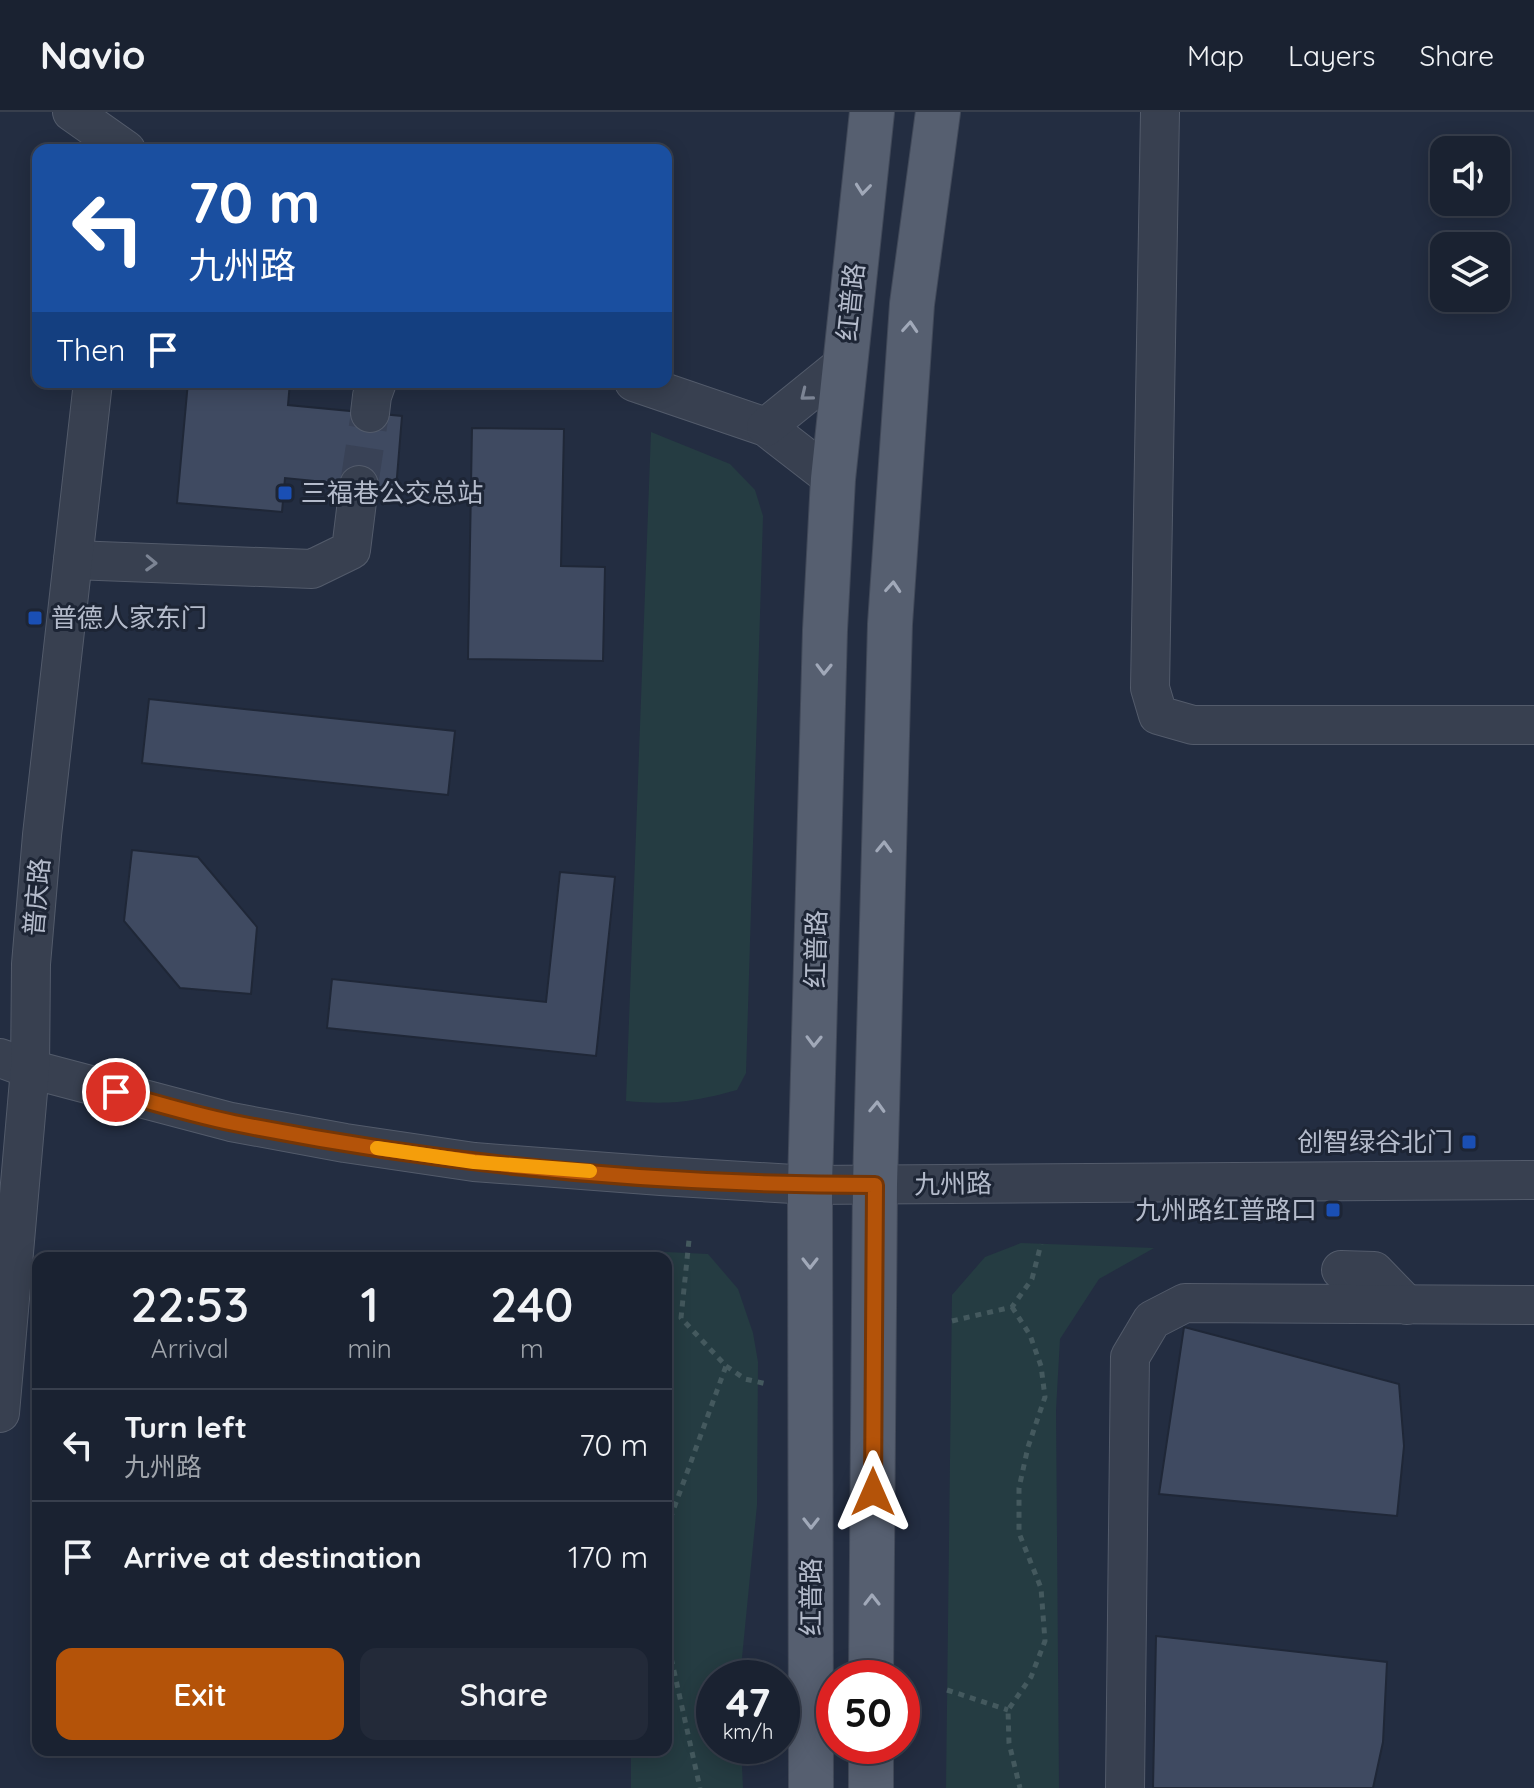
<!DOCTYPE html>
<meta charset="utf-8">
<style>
body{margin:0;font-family:Quicksand,"Noto Sans SC",sans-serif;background:#232a39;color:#f1f3f6;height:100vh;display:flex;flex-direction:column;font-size:30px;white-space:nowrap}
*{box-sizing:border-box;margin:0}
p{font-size:26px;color:#9fa4ab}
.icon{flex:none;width:44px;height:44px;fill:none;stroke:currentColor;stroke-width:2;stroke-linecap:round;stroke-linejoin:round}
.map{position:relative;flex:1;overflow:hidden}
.side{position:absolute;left:32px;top:1140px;width:640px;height:504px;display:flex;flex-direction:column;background:#1a2231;border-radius:16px;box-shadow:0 4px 20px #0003,0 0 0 2px #383f4d}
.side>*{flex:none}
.banner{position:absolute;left:32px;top:32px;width:640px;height:244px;border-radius:16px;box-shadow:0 4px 20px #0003,0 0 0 2px #383f4d;background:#1a4fa0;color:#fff;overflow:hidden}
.tools{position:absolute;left:1430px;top:24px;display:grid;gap:16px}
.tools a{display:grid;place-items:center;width:80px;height:80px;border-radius:16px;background:#1a2231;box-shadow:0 4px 20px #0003,0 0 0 2px #383f4d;font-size:40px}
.speed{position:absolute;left:696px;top:1548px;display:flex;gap:16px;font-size:40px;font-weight:700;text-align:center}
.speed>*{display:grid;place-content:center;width:104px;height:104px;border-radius:50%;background:#1a2231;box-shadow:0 4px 20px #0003,0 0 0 2px #383f4d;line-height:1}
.speed small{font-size:20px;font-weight:400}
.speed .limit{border:12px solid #d22;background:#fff;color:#111}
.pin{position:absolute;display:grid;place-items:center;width:68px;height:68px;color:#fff;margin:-34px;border:4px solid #fff;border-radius:50%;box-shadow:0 2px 8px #0007}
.me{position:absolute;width:88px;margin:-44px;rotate:0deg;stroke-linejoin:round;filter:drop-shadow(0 0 6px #0008)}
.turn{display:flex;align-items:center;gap:28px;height:168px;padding:0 24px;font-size:36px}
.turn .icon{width:104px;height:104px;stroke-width:2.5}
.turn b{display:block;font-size:56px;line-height:68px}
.then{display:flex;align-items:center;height:76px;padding:0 24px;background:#0003;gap:16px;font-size:30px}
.eta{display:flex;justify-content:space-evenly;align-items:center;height:136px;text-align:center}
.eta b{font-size:48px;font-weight:600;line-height:56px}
.action{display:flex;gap:16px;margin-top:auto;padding:16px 24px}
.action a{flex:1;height:92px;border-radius:16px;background:#b45309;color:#fff;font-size:32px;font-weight:600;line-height:92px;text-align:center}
.action a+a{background:#232a39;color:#f1f3f6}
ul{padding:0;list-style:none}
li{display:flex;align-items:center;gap:24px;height:112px;padding:0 24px;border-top:2px solid #383f4d}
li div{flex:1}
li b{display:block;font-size:30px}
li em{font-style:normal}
header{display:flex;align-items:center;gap:48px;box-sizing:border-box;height:112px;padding:0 40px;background:#1a2231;border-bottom:2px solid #383f4d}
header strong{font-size:38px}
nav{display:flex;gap:44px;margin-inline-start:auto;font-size:28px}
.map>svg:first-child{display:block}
.green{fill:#253c42}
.building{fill:#3f4a61;stroke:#1f2737;stroke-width:2}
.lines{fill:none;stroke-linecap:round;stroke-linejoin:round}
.minor-tunnel{stroke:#394256;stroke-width:38;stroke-dasharray:38 19;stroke-linecap:butt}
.minor-casing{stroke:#535b6b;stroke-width:40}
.major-casing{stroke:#414959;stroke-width:46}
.path{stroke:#44595e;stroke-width:5;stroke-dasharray:6 6;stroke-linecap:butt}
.minor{stroke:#384050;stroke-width:38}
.major{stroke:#565f70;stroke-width:44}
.oneway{stroke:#a1a9b9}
.oneway2{stroke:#7c8494}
.route-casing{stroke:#753606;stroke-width:20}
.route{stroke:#b45309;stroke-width:14}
.slow{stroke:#f59e0b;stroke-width:14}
.transit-dot{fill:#1a4fb4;stroke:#1d2535;stroke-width:3}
.labels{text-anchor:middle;stroke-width:6;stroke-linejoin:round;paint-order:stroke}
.street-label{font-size:26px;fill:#b4bbcb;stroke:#1d2535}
.poi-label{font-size:26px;fill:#b4bbcb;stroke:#1d2535;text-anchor:start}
</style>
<header>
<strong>Navio</strong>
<nav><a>Map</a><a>Layers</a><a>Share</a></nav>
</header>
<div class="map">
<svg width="1534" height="1676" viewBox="0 0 1534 1676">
<rect width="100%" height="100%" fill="#232d41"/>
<g class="green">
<path d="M651,320L730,352L755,378L763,404L746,961L737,978C693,990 671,993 626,989Z"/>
<polygon points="1021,1131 1154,1136 1099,1167 1060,1227 1056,1298 1059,1676 946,1676 952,1183 985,1145"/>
<polygon points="624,1138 708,1142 738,1177 753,1221 758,1250 757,1393 740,1566 714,1566 714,1634 741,1634 743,1676 631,1676 631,1638 666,1638 666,1146 624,1146"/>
</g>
<g class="building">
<polygon points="188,270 290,270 288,293 402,304 396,377 285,366 282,400 177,391"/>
<polygon points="472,316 564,317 561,454 605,455 603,549 468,547"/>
<polygon points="149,587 455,619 448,683 142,651"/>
<polygon points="132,738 198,745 257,815 251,882 180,876 124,809"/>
<polygon points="560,760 615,765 596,944 327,916 332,867 546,890"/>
<polygon points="1184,1215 1399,1272 1404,1334 1397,1404 1159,1382"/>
<polygon points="1156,1524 1387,1550 1383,1630 1373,1676 1153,1676"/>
</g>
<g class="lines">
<polyline class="minor-tunnel" points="359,373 370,301"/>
<defs>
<g id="minor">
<polyline points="72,0 126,38"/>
<polyline points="1160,0 1150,576 1158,603 1193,613 1534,613"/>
<polyline points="634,270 766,315 833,367"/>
<polyline points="370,301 372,284 377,270"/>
<polyline points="766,315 845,251"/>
<polyline points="73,448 312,457 351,438 359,373"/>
<polyline points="0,946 30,957 231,1010 345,1031 474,1050 661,1064 810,1073 1534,1068"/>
<polyline points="1341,1158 1374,1159 1407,1193"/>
<polyline points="0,1301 30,957 31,852 42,723 93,270"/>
<polyline points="1125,1676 1130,1245 1152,1208 1185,1191 1534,1193"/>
</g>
<g id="major">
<polyline points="871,1566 875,1073 890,512 912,192 938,0"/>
<polyline points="811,1676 810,1073 825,518 833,367 872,0"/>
<polyline points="871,1676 871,1634"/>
</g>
</defs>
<use href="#minor" class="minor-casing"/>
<use href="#major" class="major-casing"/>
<g class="path">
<polyline points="1012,1195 1030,1223 1041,1254 1045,1285 1028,1335 1019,1376 1019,1421 1041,1476 1045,1529 1031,1565 1008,1598 1009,1631 1020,1676"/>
<polyline points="952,1209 1012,1195 1032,1167 1041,1132"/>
<polyline points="726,1254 745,1267 767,1272"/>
<polyline points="666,1418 726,1254 681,1206 689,1128"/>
<polyline points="666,1523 700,1676"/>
<polyline points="947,1578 1008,1598"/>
</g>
<use href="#minor" class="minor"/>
<use href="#major" class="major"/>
</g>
<defs><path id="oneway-chevron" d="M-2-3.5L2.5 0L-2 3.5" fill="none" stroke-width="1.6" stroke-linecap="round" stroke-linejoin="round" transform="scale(2)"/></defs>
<g class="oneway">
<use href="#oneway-chevron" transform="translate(863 77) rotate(96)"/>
<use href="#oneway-chevron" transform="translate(910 215) rotate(-86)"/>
<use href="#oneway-chevron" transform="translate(893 475) rotate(-86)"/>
<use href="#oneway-chevron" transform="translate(824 557) rotate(91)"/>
<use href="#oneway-chevron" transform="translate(884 735) rotate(-88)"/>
<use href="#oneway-chevron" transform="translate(814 929) rotate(91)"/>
<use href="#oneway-chevron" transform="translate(877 995) rotate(-88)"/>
<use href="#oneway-chevron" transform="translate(810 1151) rotate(90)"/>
<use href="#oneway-chevron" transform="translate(811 1411) rotate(90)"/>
<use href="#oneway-chevron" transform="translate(872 1488) rotate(-90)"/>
</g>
<g class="oneway2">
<use href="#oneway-chevron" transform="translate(806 283) rotate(141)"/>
<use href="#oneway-chevron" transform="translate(151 451) rotate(2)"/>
</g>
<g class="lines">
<defs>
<path id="route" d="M116,980C155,991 194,1003 234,1011C443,1053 662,1073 875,1073L873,1380"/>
</defs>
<use href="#route" class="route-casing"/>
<use href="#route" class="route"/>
<polyline class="slow" points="377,1036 474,1050 590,1059"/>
</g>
<g class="transit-dot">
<rect x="277" y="373" width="16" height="16" rx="4"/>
<rect x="27" y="498" width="16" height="16" rx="4"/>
<rect x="1461" y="1022" width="16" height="16" rx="4"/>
<rect x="1325" y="1090" width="16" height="16" rx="4"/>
</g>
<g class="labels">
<g class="street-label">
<text transform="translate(851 190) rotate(-84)" y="9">红普路</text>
<text transform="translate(37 785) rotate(-85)" y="9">普庆路</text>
<text transform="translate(816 837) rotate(-89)" y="9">红普路</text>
<text transform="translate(953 1072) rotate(-1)" y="9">九州路</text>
<text transform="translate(811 1485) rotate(-90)" y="9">红普路</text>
</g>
<g class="poi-label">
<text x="301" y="390">三福巷公交总站</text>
<text x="51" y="515">普德人家东门</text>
<text x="1453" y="1039" text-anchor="end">创智绿谷北门</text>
<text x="1317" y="1107" text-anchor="end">九州路红普路口</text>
</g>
</g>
</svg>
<div class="tools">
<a><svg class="icon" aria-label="sound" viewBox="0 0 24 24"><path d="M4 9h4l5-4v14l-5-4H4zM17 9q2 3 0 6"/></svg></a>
<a><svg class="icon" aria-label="layers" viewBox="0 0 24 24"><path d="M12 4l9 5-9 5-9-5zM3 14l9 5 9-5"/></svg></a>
</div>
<div class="speed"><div>47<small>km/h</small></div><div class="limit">50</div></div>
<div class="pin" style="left:116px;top:980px;background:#d93025"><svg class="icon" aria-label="arrive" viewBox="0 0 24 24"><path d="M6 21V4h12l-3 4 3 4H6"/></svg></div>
<svg class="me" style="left:873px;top:1380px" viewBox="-20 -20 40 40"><path d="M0-17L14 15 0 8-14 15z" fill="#b45309" stroke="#fff" stroke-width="4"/></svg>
<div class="banner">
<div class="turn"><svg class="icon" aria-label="left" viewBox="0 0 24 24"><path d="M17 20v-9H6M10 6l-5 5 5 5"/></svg><div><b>70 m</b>九州路</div></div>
<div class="then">Then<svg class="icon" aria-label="arrive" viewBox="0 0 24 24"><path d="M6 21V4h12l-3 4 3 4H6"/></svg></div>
</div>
<section class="side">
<div class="eta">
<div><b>22:53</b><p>Arrival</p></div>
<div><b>1</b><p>min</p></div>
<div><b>240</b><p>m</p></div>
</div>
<ul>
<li><svg class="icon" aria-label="left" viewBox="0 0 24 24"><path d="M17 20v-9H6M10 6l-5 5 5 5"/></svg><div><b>Turn left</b><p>九州路</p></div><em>70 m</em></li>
<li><svg class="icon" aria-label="arrive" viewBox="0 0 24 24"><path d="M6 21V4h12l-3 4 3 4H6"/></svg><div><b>Arrive at destination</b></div><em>170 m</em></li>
</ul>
<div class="action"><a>Exit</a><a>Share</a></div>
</section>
</div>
